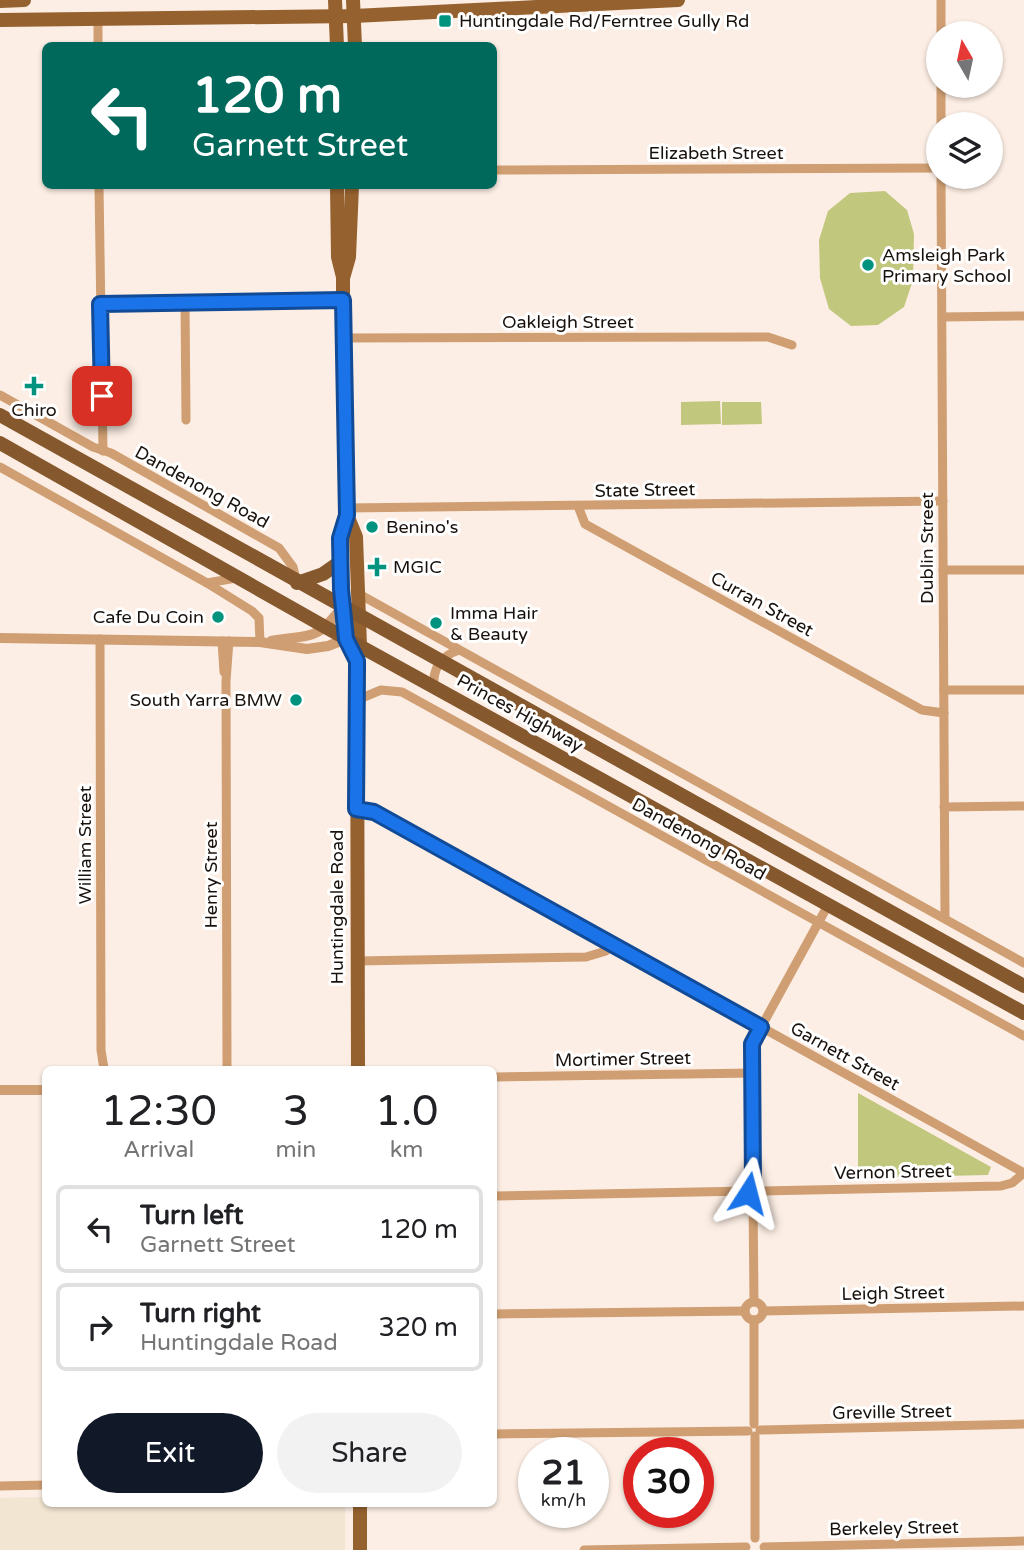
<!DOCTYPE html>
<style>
body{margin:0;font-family:"Varela Round",sans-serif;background:#f2f2f2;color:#202124;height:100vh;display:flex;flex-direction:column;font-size:26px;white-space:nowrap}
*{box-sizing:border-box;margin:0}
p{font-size:23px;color:#757577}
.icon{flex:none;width:38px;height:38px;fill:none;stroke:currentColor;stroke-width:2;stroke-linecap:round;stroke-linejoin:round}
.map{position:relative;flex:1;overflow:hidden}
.drawer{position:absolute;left:42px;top:1066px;width:455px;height:441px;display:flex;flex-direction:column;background:#fff;border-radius:10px;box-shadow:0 2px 5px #0004}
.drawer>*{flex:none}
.hud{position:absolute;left:42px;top:42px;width:455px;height:147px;border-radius:10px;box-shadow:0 2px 5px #0004;background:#00695c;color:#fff;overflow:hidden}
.needle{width:46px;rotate:351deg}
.controls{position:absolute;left:926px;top:21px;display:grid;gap:14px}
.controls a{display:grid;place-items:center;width:77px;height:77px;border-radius:50%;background:#fff;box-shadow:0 2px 5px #0004;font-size:35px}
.speed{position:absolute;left:518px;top:1437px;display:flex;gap:14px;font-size:35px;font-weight:700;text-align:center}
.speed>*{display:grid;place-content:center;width:91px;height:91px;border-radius:50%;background:#fff;box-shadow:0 2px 5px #0004;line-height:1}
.speed small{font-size:18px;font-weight:400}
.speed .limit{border:10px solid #d22;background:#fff;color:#111}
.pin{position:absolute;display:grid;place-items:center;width:60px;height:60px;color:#fff;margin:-30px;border-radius:14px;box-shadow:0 4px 10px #0006}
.me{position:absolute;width:77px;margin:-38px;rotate:9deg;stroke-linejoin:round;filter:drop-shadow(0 0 5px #0008)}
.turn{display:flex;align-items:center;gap:24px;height:147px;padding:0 35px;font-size:32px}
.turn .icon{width:91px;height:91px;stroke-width:2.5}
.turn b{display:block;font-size:49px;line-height:60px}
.eta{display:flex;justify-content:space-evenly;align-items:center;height:119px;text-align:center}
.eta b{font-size:42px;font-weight:600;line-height:49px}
.button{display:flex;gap:14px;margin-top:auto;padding:14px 35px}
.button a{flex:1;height:80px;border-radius:42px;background:#111827;color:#fff;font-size:28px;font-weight:600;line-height:80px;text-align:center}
.button a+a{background:#f2f2f2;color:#202124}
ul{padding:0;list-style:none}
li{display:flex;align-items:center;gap:21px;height:88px;margin:0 14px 10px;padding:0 21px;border:4px solid #e0e0e0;border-radius:10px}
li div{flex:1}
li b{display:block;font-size:26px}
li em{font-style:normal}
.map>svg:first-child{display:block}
.industrial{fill:#f2e5d1}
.green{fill:#c2c77e}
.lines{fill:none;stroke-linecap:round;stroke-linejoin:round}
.minor{stroke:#cf9e72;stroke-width:9}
.tertiary{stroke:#cf9e72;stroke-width:10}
.primary{stroke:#95612f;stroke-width:14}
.trunk{stroke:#86582d;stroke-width:14}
.route-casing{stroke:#114b97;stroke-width:18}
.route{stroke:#1a73e8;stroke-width:12}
.poi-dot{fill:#02937f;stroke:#fff;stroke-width:2.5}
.labels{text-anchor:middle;stroke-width:6;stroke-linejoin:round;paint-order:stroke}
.poi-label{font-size:18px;fill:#19110c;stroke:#fff;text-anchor:start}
.street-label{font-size:18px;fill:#19110c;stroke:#fff}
</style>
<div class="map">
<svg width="1024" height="1550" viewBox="0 0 1024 1550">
<rect width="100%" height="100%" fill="#fceee4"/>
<polygon class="industrial" points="45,1497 46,1503 345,1503 345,1550 0,1550 0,1498"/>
<g class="green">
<polygon points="885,191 907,210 914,234 913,280 904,307 878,325 851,326 829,309 820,278 819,240 828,211 850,193"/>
<polygon points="720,401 721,424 681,425 681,402"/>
<polygon points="722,402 761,402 762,424 722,425"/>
<polygon points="858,1093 991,1167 988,1175 858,1178"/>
</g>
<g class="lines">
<g class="minor">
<polyline points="98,20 98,46"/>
<polyline points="941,33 941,0"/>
<polyline points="941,86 941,124"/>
<polyline points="494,170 938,168"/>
<polyline points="941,177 945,918"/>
<polyline points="99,186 103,451"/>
<polyline points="185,302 186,420"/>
<polyline points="100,304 343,300"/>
<polyline points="942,317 1024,316"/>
<polyline points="343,338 768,337 792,345"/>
<polyline points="0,395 93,447 111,453 279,548 293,567 296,579"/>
<polyline points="0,467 207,583 252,611 259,618 260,642"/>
<polyline points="578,506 585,524 922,710 944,713"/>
<polyline points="347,508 943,501"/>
<polyline points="943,570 1024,570"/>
<polyline points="207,583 236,578"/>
<polyline points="359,594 1024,963"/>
<polyline points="100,639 101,1050 104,1069"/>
<polyline points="222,641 224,672"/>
<path d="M434,688C432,668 441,656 459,650"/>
<polyline points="944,690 1024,690"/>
<polyline points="357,700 381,690 402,692 1024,1036"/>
<polyline points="944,807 1024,806"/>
<polyline points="356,809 374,812 1024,1173"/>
<polyline points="357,961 586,957 606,951 611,944"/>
<polyline points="227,1069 226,681 229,641"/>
<polyline points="494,1077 752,1073"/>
<polyline points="753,1185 752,1044 828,905"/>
<polyline points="759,1191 1001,1186 1012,1183 1024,1173"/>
<polyline points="494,1196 747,1191"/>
<polyline points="753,1197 754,1302"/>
<circle cx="754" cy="1311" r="9"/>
<polyline points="763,1311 1024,1306"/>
<polyline points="494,1314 745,1311"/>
<polyline points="754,1320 754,1424"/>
<polyline points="760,1430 1024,1424"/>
<polyline points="494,1434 748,1431"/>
<polyline points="755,1436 755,1538"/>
<polyline points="0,1486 46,1485"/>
<polyline points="764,1547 1024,1541"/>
<polyline points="584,1550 746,1547"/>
</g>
<g class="tertiary">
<polyline points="0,638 260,642 307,649 328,646 346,639"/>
<path d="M271,641C311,634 316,642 342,607"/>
<polyline points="0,1090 46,1090"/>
</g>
<g class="primary">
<polyline points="335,0 337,46"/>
<polyline points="353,0 355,46"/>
<polyline points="0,1 24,0"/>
<polyline points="0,20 354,16 678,0"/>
<polyline points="337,186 338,257 343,277"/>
<polyline points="347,515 356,537 360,646 357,661 358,1069"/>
<polyline points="350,647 346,639 342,607 340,538 347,515 343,386 343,278 349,257 352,186"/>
<polyline points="360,1503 360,1550"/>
</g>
<g class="trunk">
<polyline points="0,415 1024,986"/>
<polyline points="0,443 327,628 1024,1013"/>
<polyline points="297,583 323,574 340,562"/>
</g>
</g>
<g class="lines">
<defs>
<polyline id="route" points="102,396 100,304 343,300 347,515 340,538 341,589 346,639 357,661 357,668 356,809 374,812 761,1027 752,1044 753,1185 749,1187 748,1193"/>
</defs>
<use href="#route" class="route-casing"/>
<use href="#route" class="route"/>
</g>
<g class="poi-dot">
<rect x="438" y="14" width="14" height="14" rx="3.5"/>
<circle cx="868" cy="265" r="7"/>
<path d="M30.5 375.5h7v7h7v7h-7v7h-7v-7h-7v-7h7z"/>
<circle cx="372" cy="527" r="7"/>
<path d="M373.5 556.5h7v7h7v7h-7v7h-7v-7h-7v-7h7z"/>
<circle cx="218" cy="617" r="7"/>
<circle cx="436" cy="623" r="7"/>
<circle cx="296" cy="700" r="7"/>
</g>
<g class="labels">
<g class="poi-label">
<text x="459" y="27">Huntingdale Rd/Ferntree Gully Rd</text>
<text x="882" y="261">Amsleigh Park<tspan x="882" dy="21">Primary School</tspan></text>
<text x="34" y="416" text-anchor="middle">Chiro</text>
<text x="386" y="533">Benino's</text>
<text x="393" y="573">MGIC</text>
<text x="450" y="619">Imma Hair<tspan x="450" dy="21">&amp; Beauty</tspan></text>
<text x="204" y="623" text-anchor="end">Cafe Du Coin</text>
<text x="282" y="706" text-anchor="end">South Yarra BMW</text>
</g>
<g class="street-label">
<text x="716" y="159">Elizabeth Street</text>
<text x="568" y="328">Oakleigh Street</text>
<text transform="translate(202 487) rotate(29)" y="6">Dandenong Road</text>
<text transform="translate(645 490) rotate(-1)" y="6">State Street</text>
<text transform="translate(927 548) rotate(-90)" y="6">Dublin Street</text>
<text transform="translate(762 604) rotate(29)" y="6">Curran Street</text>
<text transform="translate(520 713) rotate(29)" y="6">Princes Highway</text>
<text transform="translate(699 839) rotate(29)" y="6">Dandenong Road</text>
<text transform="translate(85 845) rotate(-90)" y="6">William Street</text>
<text transform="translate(211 875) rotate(-90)" y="6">Henry Street</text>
<text transform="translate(337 907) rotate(-90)" y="6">Huntingdale Road</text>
<text transform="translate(845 1056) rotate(29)" y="6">Garnett Street</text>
<text transform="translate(623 1059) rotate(-1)" y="6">Mortimer Street</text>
<text transform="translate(893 1172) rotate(-1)" y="6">Vernon Street</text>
<text transform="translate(893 1293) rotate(-1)" y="6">Leigh Street</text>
<text transform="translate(892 1412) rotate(-1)" y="6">Greville Street</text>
<text transform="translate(894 1528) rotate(-1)" y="6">Berkeley Street</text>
</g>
</g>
</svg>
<div class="controls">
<a><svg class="needle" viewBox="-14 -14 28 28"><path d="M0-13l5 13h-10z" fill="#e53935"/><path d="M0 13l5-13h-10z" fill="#757577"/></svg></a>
<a><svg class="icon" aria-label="layers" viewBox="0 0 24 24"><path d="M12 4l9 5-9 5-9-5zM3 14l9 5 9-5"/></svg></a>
</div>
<div class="speed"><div>21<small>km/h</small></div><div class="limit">30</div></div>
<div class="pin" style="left:102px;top:396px;background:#d93025"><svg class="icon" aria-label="arrive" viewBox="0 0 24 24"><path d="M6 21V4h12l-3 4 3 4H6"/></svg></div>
<svg class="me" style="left:748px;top:1193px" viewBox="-20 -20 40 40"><path d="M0-17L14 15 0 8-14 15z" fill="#1a73e8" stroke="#fff" stroke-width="4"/></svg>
<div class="hud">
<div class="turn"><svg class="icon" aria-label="left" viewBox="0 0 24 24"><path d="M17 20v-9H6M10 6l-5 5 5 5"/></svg><div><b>120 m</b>Garnett Street</div></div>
</div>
<section class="drawer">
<div class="eta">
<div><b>12:30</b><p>Arrival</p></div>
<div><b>3</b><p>min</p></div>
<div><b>1.0</b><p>km</p></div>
</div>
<ul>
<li><svg class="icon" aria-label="left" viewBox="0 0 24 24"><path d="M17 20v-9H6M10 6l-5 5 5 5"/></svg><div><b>Turn left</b><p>Garnett Street</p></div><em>120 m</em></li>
<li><svg class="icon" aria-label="right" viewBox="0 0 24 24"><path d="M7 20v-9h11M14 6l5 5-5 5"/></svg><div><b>Turn right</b><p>Huntingdale Road</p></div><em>320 m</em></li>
</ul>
<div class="button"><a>Exit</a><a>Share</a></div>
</section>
</div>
